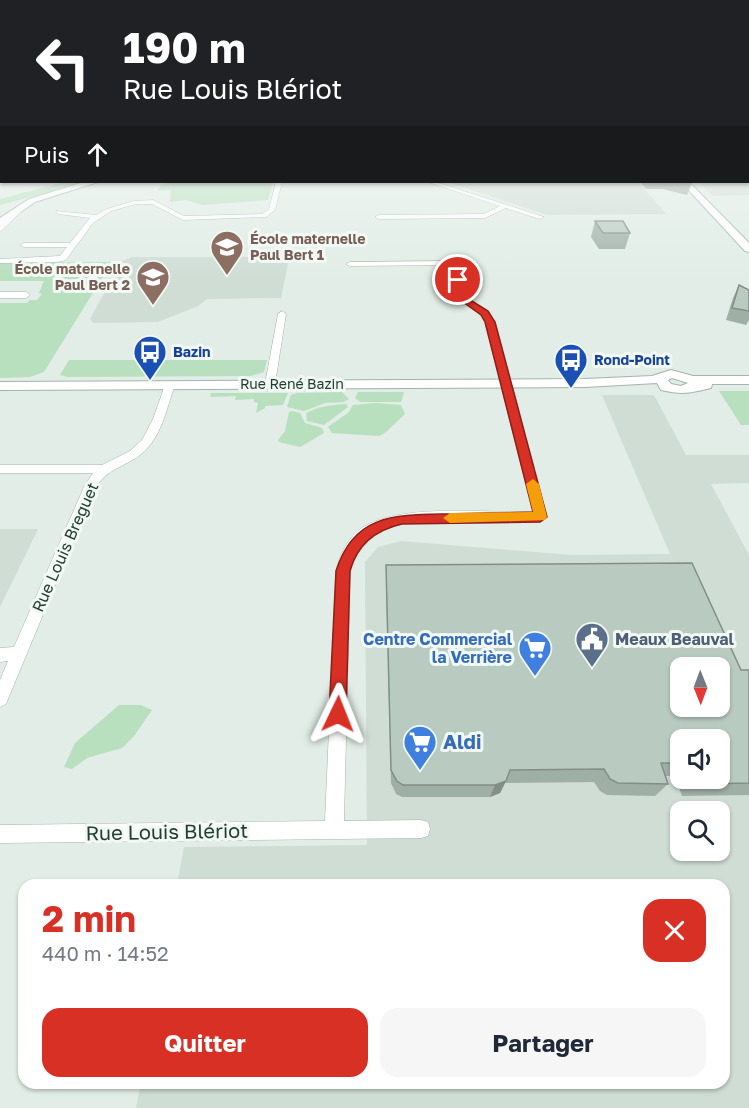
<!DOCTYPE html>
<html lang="fr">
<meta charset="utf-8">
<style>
body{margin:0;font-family:"Golos Text",sans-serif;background:#f6f6f7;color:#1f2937;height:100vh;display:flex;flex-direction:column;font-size:22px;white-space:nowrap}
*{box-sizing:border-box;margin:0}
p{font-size:20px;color:#747a83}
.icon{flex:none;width:33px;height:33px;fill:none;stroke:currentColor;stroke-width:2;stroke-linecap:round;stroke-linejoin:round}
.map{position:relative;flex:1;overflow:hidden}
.panel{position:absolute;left:18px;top:879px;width:712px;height:210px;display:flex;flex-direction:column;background:#fff;border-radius:18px;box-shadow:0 2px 4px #0004}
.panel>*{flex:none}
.guide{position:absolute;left:0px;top:0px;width:750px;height:183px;box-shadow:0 2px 4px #0004;background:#202124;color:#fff;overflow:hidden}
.needle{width:39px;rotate:179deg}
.tools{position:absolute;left:670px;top:657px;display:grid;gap:12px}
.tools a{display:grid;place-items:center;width:60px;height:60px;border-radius:12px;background:#fff;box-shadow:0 2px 4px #0004;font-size:30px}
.pin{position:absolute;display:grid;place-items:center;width:51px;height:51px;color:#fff;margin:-26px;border:3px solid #fff;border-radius:50%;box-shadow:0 2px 6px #0007}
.me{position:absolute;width:66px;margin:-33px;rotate:2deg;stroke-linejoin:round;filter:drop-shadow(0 0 4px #0008)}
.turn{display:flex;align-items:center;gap:21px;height:126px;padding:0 24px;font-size:27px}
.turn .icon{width:78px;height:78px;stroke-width:2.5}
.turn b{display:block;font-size:42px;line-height:51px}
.then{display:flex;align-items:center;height:57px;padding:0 24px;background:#0003;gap:12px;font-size:22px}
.round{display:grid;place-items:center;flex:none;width:63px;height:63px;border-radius:18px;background:#f6f6f7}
.summary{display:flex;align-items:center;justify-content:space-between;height:102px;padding:0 24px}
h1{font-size:36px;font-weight:700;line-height:45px;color:#d93025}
.button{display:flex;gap:12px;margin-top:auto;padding:12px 24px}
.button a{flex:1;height:69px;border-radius:18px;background:#d93025;color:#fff;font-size:24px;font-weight:700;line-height:69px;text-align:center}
.button a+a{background:#f6f6f7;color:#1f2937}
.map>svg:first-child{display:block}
.built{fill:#cfddd5;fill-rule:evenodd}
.green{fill:#b8dfbe}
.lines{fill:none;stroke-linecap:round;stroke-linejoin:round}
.minor-casing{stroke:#a3b5ac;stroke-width:1}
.tertiary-casing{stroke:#a3b5ac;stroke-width:2}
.minor{fill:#fff;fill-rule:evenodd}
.tertiary{fill:#fff;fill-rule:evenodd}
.wall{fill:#9fafa6;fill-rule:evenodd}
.shaded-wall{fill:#828e87}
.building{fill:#b9cbc1;stroke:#828e87;stroke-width:1.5;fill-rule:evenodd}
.route{fill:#d93025;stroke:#8d1f18;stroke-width:1.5}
.slow{fill:#f59e0b}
.labels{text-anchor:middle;stroke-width:6;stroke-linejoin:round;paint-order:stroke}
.far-education-label{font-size:14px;font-weight:bold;fill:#785e54;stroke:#f2f9f4;text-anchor:start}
.far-transit-label{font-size:14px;font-weight:bold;fill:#164399;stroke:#f2f9f4;text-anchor:start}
.far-street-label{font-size:14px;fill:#203e32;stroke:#f2f9f4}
.street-label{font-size:16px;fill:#203e32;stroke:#f2f9f4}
.shop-label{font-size:16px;font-weight:bold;fill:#366cbe;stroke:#f2f9f4;text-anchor:end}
.service-label{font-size:16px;font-weight:bold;fill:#4e5e75;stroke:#f2f9f4;text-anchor:start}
.near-shop-label{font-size:20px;font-weight:bold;fill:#366cbe;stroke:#f2f9f4;text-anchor:start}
.near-street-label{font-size:20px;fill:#203e32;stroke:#f2f9f4}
</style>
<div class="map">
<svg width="749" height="1108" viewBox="0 0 749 1108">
<rect width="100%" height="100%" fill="#e1ede6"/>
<g class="built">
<polygon points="749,135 749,195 713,196 699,182 748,182"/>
<polygon points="447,182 638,182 666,214 547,215"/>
<polygon points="133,257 283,257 289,259 281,298 207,299 198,306 158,322 93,323 90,319 122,261"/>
<path d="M602,395H654L686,455H749V483L711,484L749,555V1108H136L141,1083H724V885H177L184,847L367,845L365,562L378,547L401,541L571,555L670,554ZM681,668H720V706H681ZM681,740H720V778H681ZM681,812H720V850H681Z"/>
<polygon points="0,529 38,529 0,607"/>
</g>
<g class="green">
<polygon points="64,182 87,182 0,205 0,199"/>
<polygon points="181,182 273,182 268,200 202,205 186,200 170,202 171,190 158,191 161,184"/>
<polygon points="112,262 44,372 30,377 0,378 0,303 27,303 30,300 37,300 42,294 39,293 44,281 0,281 0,263"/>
<polygon points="69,360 267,360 264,372 251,376 68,377 60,375"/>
<polygon points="719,391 749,391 749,425 741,425"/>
<polygon points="342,392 349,399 344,402 325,403 304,411 287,407 291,395 297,393"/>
<polygon points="358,392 404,392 401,402 360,402 355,398"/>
<polygon points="211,393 288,393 283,405 265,406 265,408 256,413 258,403 254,402 254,399 235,400 236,396 210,397"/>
<polygon points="376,403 401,405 405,414 385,433 379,436 332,433 328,427 349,412 353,405"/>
<path d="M346,404L348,407L324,425L307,421L306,413C320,406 332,405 346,404Z"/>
<polygon points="292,411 300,413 305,423 322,428 324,433 300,447 279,442 278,440 285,431 289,412"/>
<polygon points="119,705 141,705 152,710 134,736 122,748 87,758 72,769 64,767 75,743"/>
</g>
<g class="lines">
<defs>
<g id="minor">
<polygon points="276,182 282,182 275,210 266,217 183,220 152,204 136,204 111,211 93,223 66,260 58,262 0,263 0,259 60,256 67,247 24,247 20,245 24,243 70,243 90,218 58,214 56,211 96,215 107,209 134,201 153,200 184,216 262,214 269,209"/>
<polygon points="428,182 436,182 544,217 540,219 506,208 485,218 379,219 375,217 379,215 484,214 500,206"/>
<polygon points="20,207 25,208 0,232 0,226"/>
<path d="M458,261L467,298L488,311L495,322L547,517L541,522C501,522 412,514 378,530C362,538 354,554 350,571L344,821L421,820L428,822L430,829L428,836L421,838L0,843V825L325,821L336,571C340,552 351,532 369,524C411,504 487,513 533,512L485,322L481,315L459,299L452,265L350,266L346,264L350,262Z"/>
<polygon points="0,292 26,292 30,295 26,298 0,298"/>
<polygon points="282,311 286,314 275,384 270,387 265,384 278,314"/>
<path d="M170,382L175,385C166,409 162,438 140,455C124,467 107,469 96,487L8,699L6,704L0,707V680L8,661L0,662V648L14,647L84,487L93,473H0V465H102L130,451L142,440L153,419L165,385Z"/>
</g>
<g id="tertiary">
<rect x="748" y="129" width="1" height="4"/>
<polygon points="84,182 98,182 35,202 0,226 0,218 29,199"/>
<polygon points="681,182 689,182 749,243 749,252 745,251"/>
<path d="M671,370L693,376H749V384H712L711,388C690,393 683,395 661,390L657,383L585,387L0,390V382L585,379L652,376ZM672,378L688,383L681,386L671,384L668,380Z"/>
</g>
</defs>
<use href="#minor" class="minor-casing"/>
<use href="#tertiary" class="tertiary-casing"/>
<use href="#minor" class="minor"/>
<use href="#tertiary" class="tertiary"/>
</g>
<g class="wall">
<polygon points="640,182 692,182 687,195 663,189 646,189"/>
<polygon points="595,221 630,233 625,249 599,249 591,237"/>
<polygon points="739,285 749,290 749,320 746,325 726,320 733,298"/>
<path d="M386,565L741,670H749V795L682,796L675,776H665L668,784L655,796L607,795L600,791L594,782L505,783L500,793L490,797H402L396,794L391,783L386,582ZM681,740L720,778H681Z"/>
</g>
<polygon class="shaded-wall" points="506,781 500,793 490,797 495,785"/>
<g class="building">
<polygon points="595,221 623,221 630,233 603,233"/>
<polygon points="739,285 749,290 749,311 732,308"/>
<path d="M692,563L741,670H749V783L696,784L695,778H720V740H681V763H661L668,784L618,783L610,779L604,769L510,770L506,781L495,785H403L397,781L391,770L386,565ZM681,668H720V706H681Z"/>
</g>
<linearGradient id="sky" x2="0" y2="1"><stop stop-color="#80c0e0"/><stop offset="0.45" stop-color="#f2f7f4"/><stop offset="1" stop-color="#f2f7f4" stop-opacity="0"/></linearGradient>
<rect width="749" height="280" fill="url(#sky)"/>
<path class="route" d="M458,277L463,280L467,298L488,311L495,322L547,517L540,522L402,524C375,530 357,545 350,571L346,714L343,719L338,722L332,719L329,714L336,571C354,513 396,515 449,514C477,513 505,513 533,512L485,322L481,315L459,299L454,280Z"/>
<polygon class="slow" points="533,479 539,484 547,517 545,520 450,523 443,518 450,513 533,512 526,484"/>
<defs>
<symbol id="school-pin" viewBox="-11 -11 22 30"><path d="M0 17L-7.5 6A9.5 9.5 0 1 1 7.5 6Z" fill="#8d6e63" stroke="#f2f9f4"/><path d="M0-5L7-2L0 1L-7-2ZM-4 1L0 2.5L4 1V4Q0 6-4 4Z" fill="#fff"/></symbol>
<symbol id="bus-pin" viewBox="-11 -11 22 30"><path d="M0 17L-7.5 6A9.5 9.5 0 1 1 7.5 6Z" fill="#1a4fb4" stroke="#f2f9f4"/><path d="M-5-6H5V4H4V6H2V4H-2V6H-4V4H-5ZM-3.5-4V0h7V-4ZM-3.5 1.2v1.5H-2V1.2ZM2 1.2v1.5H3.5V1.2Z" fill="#fff"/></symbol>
<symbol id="civic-pin" viewBox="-11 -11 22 30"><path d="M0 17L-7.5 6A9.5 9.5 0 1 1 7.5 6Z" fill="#5c6f8a" stroke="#f2f9f4"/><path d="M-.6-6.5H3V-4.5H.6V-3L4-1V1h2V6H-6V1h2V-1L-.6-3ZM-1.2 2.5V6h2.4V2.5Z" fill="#fff"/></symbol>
<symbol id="supermarket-pin" viewBox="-11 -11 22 30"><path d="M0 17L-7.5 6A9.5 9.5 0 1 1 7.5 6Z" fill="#3f7fe0" stroke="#f2f9f4"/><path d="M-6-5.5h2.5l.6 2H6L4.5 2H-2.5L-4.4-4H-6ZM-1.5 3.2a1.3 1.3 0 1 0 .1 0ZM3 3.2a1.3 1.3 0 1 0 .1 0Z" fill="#fff"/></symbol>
</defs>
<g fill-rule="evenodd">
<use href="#school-pin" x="208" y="228" width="38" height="52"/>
<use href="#school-pin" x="134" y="258" width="38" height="52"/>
<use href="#bus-pin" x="131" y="333" width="38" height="52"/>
<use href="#bus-pin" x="552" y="341" width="38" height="52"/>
<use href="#civic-pin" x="573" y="620" width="38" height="52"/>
<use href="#supermarket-pin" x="516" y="629" width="38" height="52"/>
<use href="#supermarket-pin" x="401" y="723" width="38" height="52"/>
</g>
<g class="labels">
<g class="far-education-label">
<text x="250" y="244">École maternelle<tspan x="250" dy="16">Paul Bert 1</tspan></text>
<text x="130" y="274" text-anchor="end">École maternelle<tspan x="130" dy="16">Paul Bert 2</tspan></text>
</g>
<g class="far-transit-label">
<text x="173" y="357">Bazin</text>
<text x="594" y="365">Rond-Point</text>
</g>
<g class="far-street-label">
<text x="292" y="389">Rue René Bazin</text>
</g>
<g class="street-label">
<text transform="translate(65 547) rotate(-66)" y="6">Rue Louis Breguet</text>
</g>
<g class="shop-label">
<text x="512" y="645">Centre Commercial<tspan x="512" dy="18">la Verrière</tspan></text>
</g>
<g class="service-label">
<text x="615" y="645">Meaux Beauval</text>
</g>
<g class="near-shop-label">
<text x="443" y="749">Aldi</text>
</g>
<g class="near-street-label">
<text transform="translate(167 832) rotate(-1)" y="7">Rue Louis Blériot</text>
</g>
</g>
</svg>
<div class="tools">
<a><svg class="needle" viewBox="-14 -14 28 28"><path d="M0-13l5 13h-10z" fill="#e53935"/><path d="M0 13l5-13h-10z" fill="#747a83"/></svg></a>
<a><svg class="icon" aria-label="sound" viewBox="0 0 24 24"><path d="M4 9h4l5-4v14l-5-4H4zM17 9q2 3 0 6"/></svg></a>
<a><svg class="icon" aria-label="search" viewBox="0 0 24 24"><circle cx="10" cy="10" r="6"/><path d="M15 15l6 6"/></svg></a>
</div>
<div class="pin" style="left:458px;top:280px;background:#d93025"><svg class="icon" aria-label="arrive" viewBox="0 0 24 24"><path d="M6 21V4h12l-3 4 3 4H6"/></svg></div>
<svg class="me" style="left:338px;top:714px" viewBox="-20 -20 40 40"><path d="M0-17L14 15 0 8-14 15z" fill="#d93025" stroke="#fff" stroke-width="4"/></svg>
<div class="guide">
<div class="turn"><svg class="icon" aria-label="left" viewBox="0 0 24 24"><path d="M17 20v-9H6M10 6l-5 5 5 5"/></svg><div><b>190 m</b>Rue Louis Blériot</div></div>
<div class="then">Puis<svg class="icon" aria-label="ahead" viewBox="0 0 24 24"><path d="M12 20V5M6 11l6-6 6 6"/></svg></div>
</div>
<section class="panel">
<div class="summary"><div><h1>2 min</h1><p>440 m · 14:52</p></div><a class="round" style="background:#d93025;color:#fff"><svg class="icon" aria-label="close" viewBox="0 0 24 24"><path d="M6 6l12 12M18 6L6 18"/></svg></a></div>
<div class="button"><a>Quitter</a><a>Partager</a></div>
</section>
</div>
